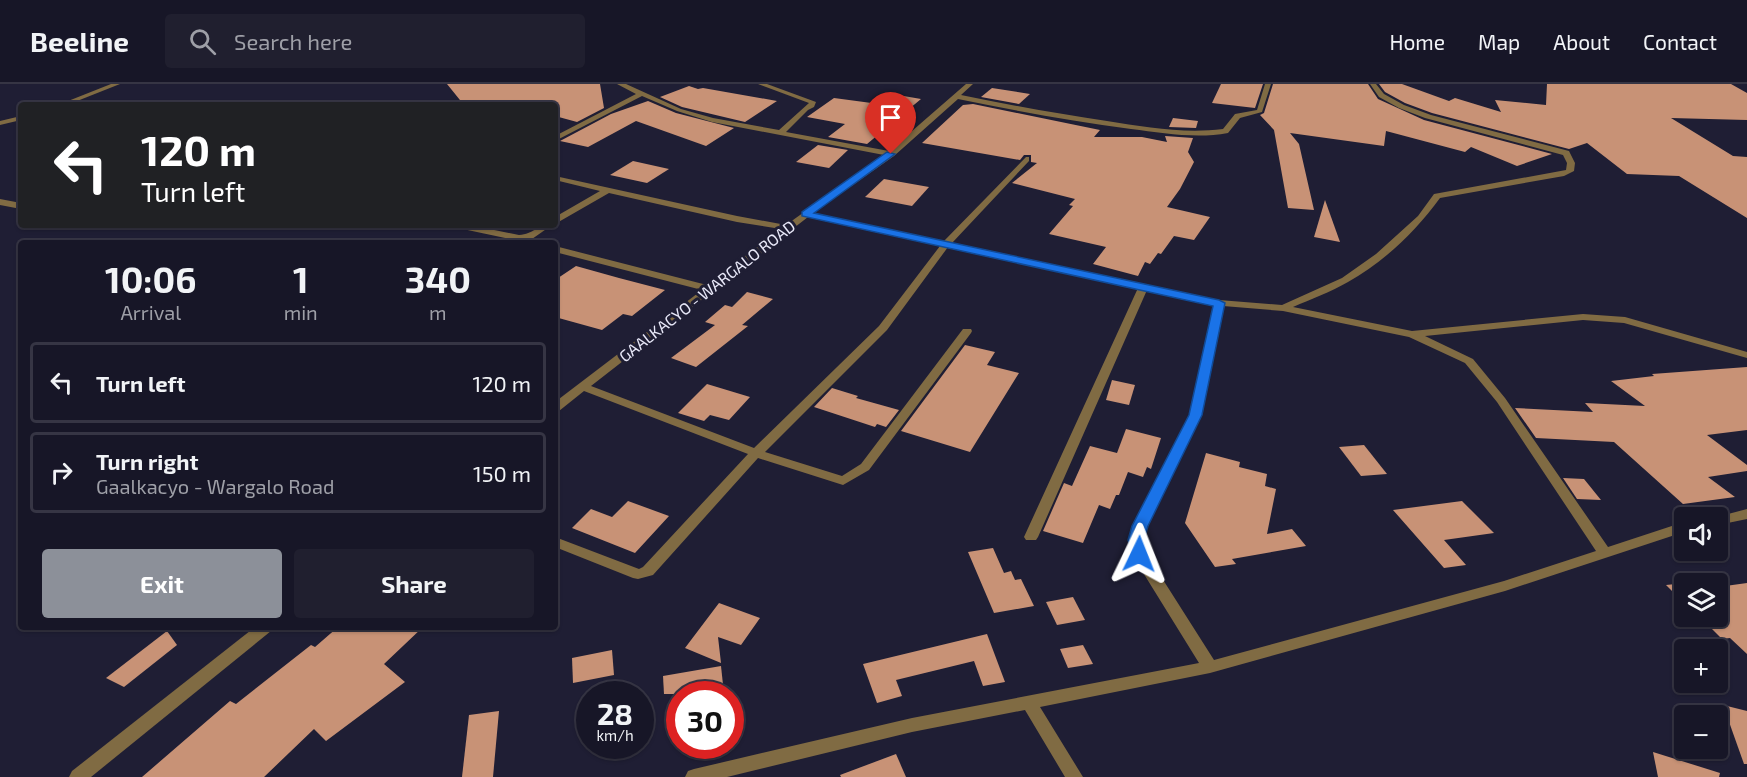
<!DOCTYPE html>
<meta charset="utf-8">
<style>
body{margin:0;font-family:"Exo 2",sans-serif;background:#201f2f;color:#f1f3f6;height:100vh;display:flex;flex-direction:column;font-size:22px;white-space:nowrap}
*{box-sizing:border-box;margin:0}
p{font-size:20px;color:#9e9fa7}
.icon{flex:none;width:33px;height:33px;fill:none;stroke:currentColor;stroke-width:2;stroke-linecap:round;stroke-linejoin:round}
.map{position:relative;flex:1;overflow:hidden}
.side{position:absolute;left:18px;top:156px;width:540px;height:390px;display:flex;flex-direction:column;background:#171627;border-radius:6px;box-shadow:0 2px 4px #0004,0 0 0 2px #363544}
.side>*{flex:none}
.guide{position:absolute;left:18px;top:18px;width:540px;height:126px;border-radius:6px;box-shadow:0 2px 4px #0004,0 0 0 2px #363544;background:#202124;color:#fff;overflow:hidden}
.buttons{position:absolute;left:1674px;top:423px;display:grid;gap:12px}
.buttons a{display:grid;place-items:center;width:54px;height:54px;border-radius:6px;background:#171627;box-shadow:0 2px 4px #0004,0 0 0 2px #363544;font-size:30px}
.speed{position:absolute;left:576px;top:597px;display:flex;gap:12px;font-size:30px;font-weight:700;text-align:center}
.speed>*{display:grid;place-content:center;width:78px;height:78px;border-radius:50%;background:#171627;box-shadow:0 2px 4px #0004,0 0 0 2px #363544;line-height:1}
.speed small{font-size:15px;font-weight:400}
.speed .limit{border:9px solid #d22;background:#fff;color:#111}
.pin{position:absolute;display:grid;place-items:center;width:51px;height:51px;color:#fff;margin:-62px -26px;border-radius:50% 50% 50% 0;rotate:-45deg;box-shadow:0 0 6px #0007}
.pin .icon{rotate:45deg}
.me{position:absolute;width:66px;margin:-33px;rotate:2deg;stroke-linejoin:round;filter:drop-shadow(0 0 4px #0008)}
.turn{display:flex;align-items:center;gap:21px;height:126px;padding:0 24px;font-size:27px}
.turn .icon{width:78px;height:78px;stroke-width:2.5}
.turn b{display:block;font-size:42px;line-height:51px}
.eta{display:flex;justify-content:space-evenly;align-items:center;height:102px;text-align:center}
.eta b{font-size:36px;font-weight:700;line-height:42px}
.button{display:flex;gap:12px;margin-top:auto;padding:12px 24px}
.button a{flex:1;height:69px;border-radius:6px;background:#8c9099;color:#fff;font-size:24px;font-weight:700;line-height:69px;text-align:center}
.button a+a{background:#201f2f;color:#f1f3f6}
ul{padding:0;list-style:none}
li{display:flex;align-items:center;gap:18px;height:81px;margin:0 12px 9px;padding:0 12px;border:3px solid #363544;border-radius:6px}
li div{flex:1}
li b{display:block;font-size:22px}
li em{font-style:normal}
header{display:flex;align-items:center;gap:36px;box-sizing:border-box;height:84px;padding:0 30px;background:#171627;border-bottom:2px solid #363544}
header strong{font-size:28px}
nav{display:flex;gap:33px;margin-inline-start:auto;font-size:21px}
.search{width:420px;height:54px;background:#201f2f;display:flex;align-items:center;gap:15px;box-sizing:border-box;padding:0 21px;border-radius:6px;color:#9e9fa7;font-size:22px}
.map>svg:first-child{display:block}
.building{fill:#c89276}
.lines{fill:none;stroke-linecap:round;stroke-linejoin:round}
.street{fill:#806b43;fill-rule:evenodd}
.route{fill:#1a73e8;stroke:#114b97;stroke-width:1.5}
.labels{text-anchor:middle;stroke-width:6;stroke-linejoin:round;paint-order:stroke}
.far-street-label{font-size:16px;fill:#e8e8f8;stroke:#1f1e34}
</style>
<header>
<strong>Beeline</strong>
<div class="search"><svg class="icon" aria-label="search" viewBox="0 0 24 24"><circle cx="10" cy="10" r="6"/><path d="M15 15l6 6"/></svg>Search here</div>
<nav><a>Home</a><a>Map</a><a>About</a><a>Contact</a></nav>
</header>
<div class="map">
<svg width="1747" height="693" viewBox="0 0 1747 693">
<rect width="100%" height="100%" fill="#1f1e34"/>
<g class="building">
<polygon points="447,0 600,0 604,24 577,38 555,32 555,21 464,21"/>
<polygon points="1221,0 1263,0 1255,24 1212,19"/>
<polygon points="1273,0 1368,0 1378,15 1424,36 1552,70 1517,82 1471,63 1465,68 1386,47 1384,62 1290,49 1299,60 1314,126 1288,124 1274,46 1260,31 1264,29"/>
<polygon points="1379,0 1402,0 1449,17 1455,14 1501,28 1495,16 1546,21 1547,0 1731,0 1747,9 1747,36 1671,34 1733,72 1747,73 1747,134 1679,92 1627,90 1587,59 1569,65 1432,29 1405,19 1385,8"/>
<polygon points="689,2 698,5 703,4 777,17 745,38 682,23 660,13"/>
<polygon points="992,4 1030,10 1019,20 981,13"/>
<polygon points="892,10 921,15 867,60 828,53 845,40 807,33 834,14 879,20"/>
<polygon points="648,17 676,29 734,44 706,62 636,37 588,63 560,57 611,30"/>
<polygon points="973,20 1100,46 1094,53 1142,53 1167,58 1165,52 1193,54 1188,68 1194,78 1180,105 1167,123 1210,133 1194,156 1174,152 1161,170 1158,169 1150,180 1145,178 1138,192 1093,180 1106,163 1049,150 1073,122 1069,121 1075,115 1012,99 1037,79 1031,78 1031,71 1024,71 1020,76 922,59 963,21"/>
<polygon points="1173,34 1198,37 1196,44 1169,43"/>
<polygon points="818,61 848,66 829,84 796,78"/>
<polygon points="633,77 669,85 647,99 610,91"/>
<polygon points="884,95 929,103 912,122 865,113"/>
<polygon points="1325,116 1340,158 1314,153"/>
<polygon points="576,182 619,194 665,206 632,232 623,230 602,246 555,233 555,196"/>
<polygon points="747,208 773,215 742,241 748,242 696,283 671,274 715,241 705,238 725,221 732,223"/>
<polygon points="965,261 995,268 987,281 1019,289 970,368 901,347"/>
<polygon points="1747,283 1747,346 1707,351 1747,381 1747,387 1708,393 1735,413 1683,420 1614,358 1536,354 1515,324 1593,328 1585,319 1645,322 1611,297 1654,292 1652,290"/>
<polygon points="1112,296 1135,301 1129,321 1106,316"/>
<polygon points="707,300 750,313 729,336 710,331 704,337 678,329"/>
<polygon points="832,304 858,312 856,314 899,326 886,343 877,340 875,343 814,323"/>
<polygon points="1126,345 1161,354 1151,385 1147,383 1143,393 1128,388 1119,411 1116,411 1110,425 1099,421 1083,459 1043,447 1064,399 1072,402 1090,362 1117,369"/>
<polygon points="1364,361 1387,390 1361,392 1339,363"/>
<polygon points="1206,369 1240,378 1239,383 1267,390 1265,402 1276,405 1267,450 1292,445 1306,462 1232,475 1236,480 1215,483 1185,439"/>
<polygon points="1563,394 1584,395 1601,416 1577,415"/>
<polygon points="628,417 669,432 635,469 572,444 591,425 612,433"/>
<polygon points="1462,417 1494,449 1444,456 1466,481 1444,484 1393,426"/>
<polygon points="993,464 1004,489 1011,487 1015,496 1021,495 1034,522 994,529 968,468"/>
<polygon points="1696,498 1698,500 1684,500 1684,519 1666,501"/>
<polygon points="1747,499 1747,570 1730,554 1722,555 1699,532 1718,532 1718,503"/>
<polygon points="1073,513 1085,536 1057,541 1046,518"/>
<polygon points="719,519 760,534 741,561 718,553 721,579 685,564"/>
<polygon points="338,543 423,543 384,580 405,598 326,657 314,645 264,693 142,693 230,617 236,620 311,561 315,563"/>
<polygon points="167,547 177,561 124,603 106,594"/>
<polygon points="987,550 1005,598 983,602 974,577 896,596 902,612 877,619 863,580"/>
<polygon points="1083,561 1093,580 1068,584 1060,565"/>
<polygon points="612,566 614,591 573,599 572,574"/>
<polygon points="721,582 724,610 664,610 663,592"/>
<polygon points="1723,621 1747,627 1747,680 1744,680"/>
<polygon points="499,627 493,693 462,693 469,631"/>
<polygon points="1653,668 1720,689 1719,693 1658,693"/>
<polygon points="896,670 906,693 841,693 840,691"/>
</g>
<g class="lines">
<g class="street">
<polygon points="111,0 120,0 67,21 58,21"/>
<path d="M617,0H626L681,25L713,34L779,46L809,19L758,0H767L816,18L814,23L808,26L786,48L889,67L966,0H973L961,11C1010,21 1059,30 1107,37C1145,43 1184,50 1223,45L1235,30L1257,26L1265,0H1271L1262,28L1240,34L1228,49C1196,55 1163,49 1131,45C1073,37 1015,27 958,15L894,72L813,129L944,157L1026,73H1029V77L952,159L1219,216L1282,221L1342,194L1376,170L1418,132L1434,110L1566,86L1567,79L1563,71L1425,34L1399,24L1379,13L1370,0H1376L1384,10L1404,21L1431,31L1569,67L1575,79L1574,87L1564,92L1440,114C1416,147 1384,178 1348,198C1331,208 1311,215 1293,223L1412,247L1583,230L1625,233L1747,268V274L1624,239L1583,236L1425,252L1473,275L1505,314L1608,463L1684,438V448L1505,507L1210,589L1040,623L1083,693H1065L1025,626L912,648L727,693H685L688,687L694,685L912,634L1199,579L1134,474L1129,456L1133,442L1189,331L1214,221L1147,206L1038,453L1036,456H1026L1024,453L1138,204L948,163L887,246L765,368L842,392L861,380L963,245H971L972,247L971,249L869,386L843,401L758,374L653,491L638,495L633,494L555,463V453L639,485L643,483L748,370L584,307L559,327L555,328V318L702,206L555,168V162L707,201L781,145L737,138L609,109L555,140V133L600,107L555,96V92L737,132L786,141L884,71L712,38L677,27L642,12L555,57V52L636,10ZM808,133L940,162L879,242L754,364L591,302ZM1223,222L1283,227L1409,253L1465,279L1497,318L1596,467L1504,497L1214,576L1146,469L1143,456L1147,442L1201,331Z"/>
<polygon points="21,32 21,36 0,41 0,37"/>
<polygon points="0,115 21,119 21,125 0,121"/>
<path d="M454,141H470L519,151C534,150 536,141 552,141L532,155L519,157L458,144Z"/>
<polygon points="1747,425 1747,435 1718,441 1718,434 1713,434"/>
<polygon points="255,543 274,543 271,547 91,693 69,693 72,687"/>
</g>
</g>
<polygon class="route" points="887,68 895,70 814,129 1219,216 1225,219 1202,331 1148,442 1144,456 1147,470 1145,474 1134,474 1128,456 1132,442 1189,331 1213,222 802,132 802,128"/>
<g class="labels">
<g class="far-street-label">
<text transform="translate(707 207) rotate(-38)" y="6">GAALKACYO - WARGALO ROAD</text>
</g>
</g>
</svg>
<div class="buttons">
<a><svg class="icon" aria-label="sound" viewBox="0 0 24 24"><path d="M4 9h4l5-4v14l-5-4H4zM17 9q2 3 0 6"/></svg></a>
<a><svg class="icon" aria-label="layers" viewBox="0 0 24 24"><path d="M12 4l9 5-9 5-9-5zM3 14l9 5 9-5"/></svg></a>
<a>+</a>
<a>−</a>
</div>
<div class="speed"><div>28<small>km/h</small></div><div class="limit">30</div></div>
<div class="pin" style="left:891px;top:70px;background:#d93025"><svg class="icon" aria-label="arrive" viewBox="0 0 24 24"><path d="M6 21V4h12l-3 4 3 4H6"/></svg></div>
<svg class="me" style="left:1139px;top:470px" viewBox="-20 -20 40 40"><path d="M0-17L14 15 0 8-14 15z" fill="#1a73e8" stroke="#fff" stroke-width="4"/></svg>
<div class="guide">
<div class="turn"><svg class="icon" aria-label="left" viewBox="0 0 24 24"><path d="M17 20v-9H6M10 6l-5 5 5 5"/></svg><div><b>120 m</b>Turn left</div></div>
</div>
<section class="side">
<div class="eta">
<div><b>10:06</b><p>Arrival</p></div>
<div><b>1</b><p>min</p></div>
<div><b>340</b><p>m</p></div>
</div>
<ul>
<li><svg class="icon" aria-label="left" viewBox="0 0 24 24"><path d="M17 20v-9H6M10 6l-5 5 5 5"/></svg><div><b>Turn left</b></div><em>120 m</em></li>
<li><svg class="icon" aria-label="right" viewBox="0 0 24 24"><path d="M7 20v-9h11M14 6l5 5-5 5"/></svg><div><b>Turn right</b><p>Gaalkacyo - Wargalo Road</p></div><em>150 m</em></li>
</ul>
<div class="button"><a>Exit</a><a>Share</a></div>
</section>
</div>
